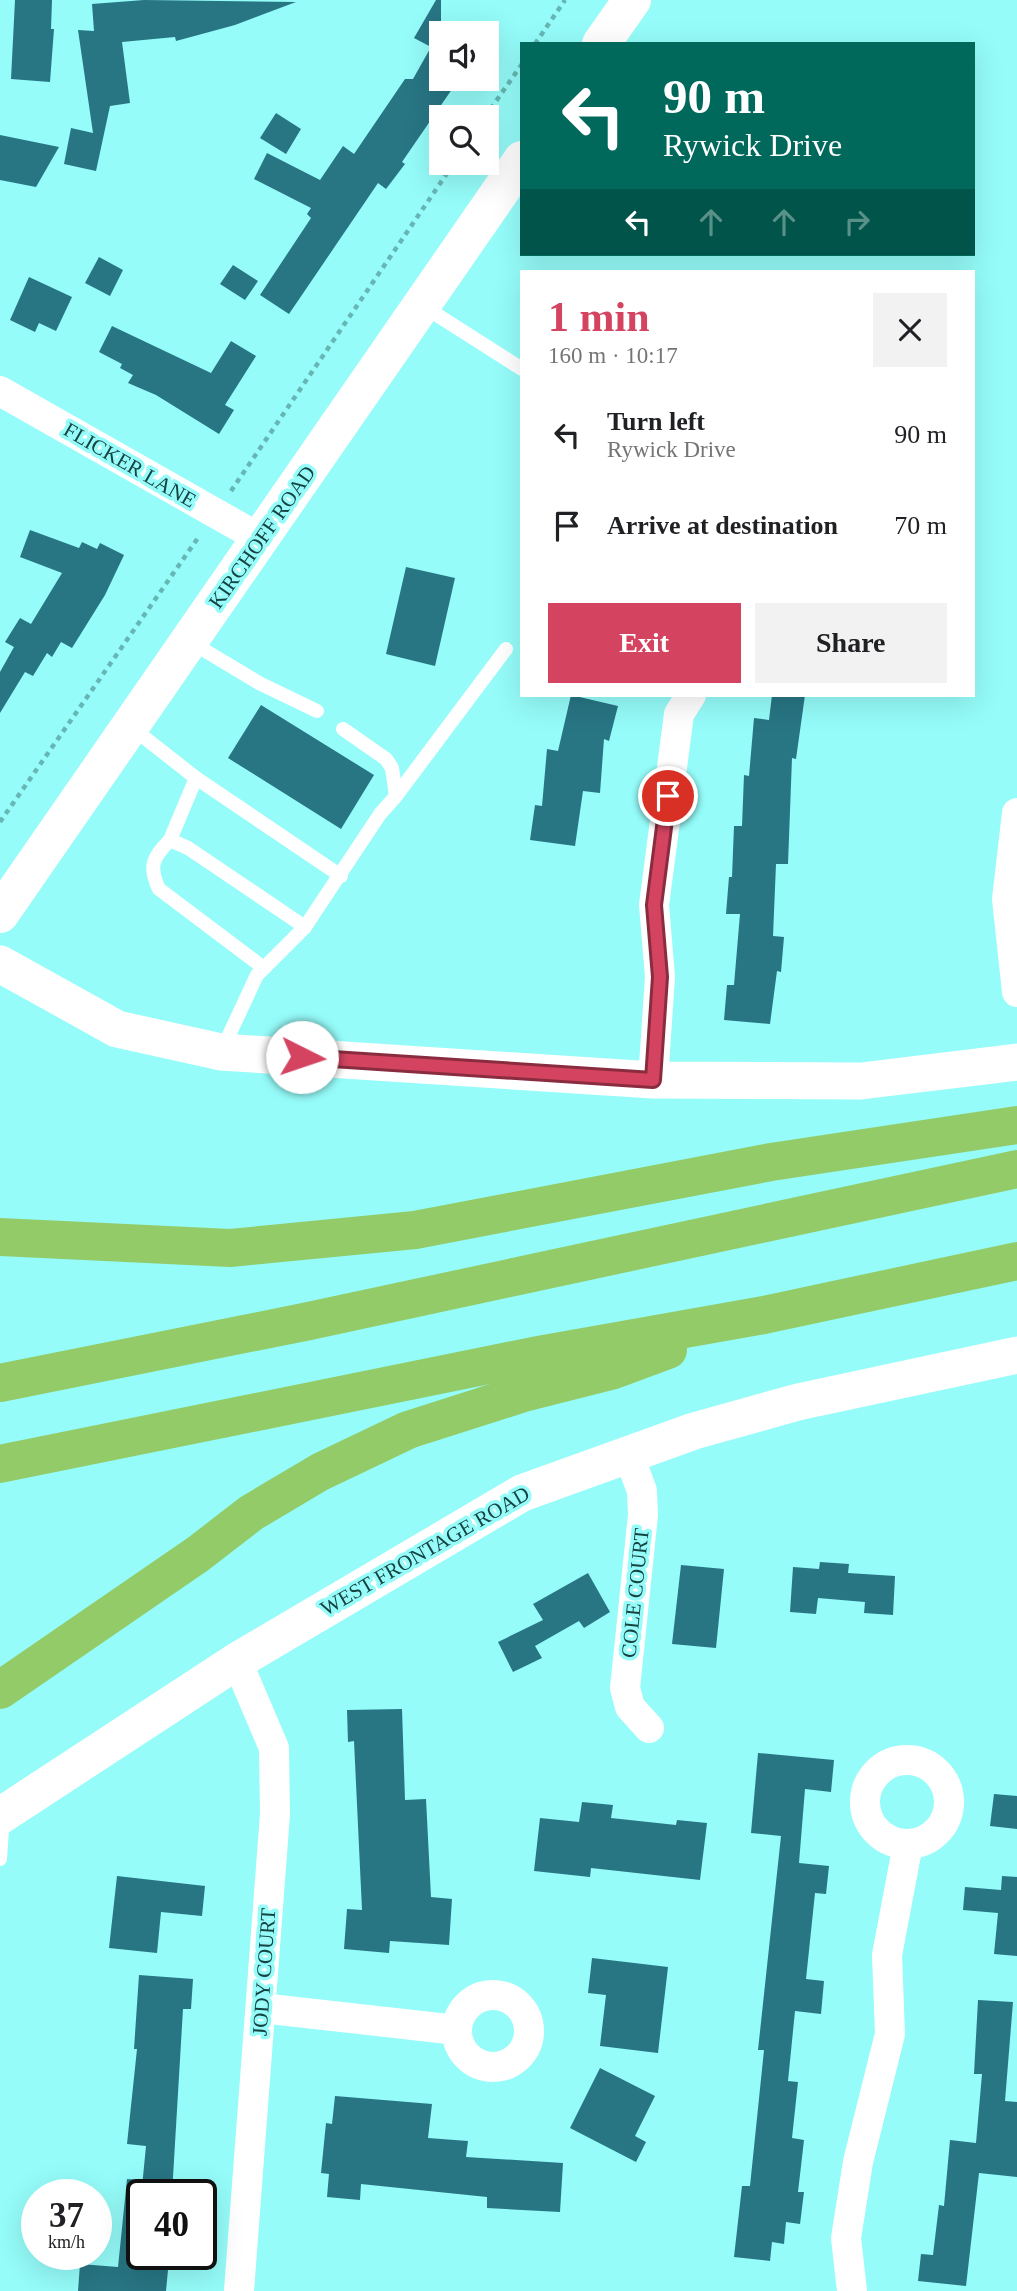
<!DOCTYPE html>
<meta charset="utf-8">
<style>
body{margin:0;font-family:Georgia,serif;background:#f2f2f2;color:#202124;height:100vh;display:flex;flex-direction:column;font-size:26px;white-space:nowrap}
*{box-sizing:border-box;margin:0}
p{font-size:23px;color:#757577}
.icon{flex:none;width:38px;height:38px;fill:none;stroke:currentColor;stroke-width:2;stroke-linecap:round;stroke-linejoin:round}
.map{position:relative;flex:1;overflow:hidden}
.drawer{position:absolute;left:520px;top:270px;width:455px;height:427px;display:flex;flex-direction:column;background:#fff;border-radius:0px;box-shadow:0 7px 28px #0002}
.drawer>*{flex:none}
.top-card{position:absolute;left:520px;top:42px;width:455px;height:214px;border-radius:0px;box-shadow:0 7px 28px #0002;background:#00695c;color:#fff;overflow:hidden}
.buttons{position:absolute;left:429px;top:21px;display:grid;gap:14px}
.buttons a{display:grid;place-items:center;width:70px;height:70px;border-radius:0px;background:#fff;box-shadow:0 7px 28px #0002;font-size:35px}
.speed{position:absolute;left:21px;top:2179px;display:flex;gap:14px;font-size:35px;font-weight:700;text-align:center}
.speed>*{display:grid;place-content:center;width:91px;height:91px;border-radius:50%;background:#fff;box-shadow:0 7px 28px #0002;line-height:1}
.speed small{font-size:18px;font-weight:400}
.speed .limit{border:4px solid #111;border-radius:10px;background:#fff;color:#111}
.pin{position:absolute;display:grid;place-items:center;width:60px;height:60px;color:#fff;margin:-30px;border:4px solid #fff;border-radius:50%;box-shadow:0 2px 7px #0007}
.me{position:absolute;width:77px;margin:-38px;rotate:94deg;stroke-linejoin:round;filter:drop-shadow(0 0 5px #0008)}
.turn{display:flex;align-items:center;gap:24px;height:147px;padding:0 28px;font-size:32px}
.turn .icon{width:91px;height:91px;stroke-width:2.5}
.turn b{display:block;font-size:49px;line-height:60px}
.lanes{display:flex;align-items:center;height:66px;padding:0 28px;background:#0003;justify-content:center;gap:35px;direction:ltr}
.lanes .off{opacity:.35}
.round{display:grid;place-items:center;flex:none;width:74px;height:74px;border-radius:0px;background:#f2f2f2}
.headline{display:flex;align-items:center;justify-content:space-between;height:119px;padding:0 28px}
h1{font-size:42px;font-weight:700;line-height:52px;color:#d44461}
.action{display:flex;gap:14px;margin-top:auto;padding:14px 28px}
.action a{flex:1;height:80px;border-radius:0px;background:#d44461;color:#fff;font-size:28px;font-weight:700;line-height:80px;text-align:center}
.action a+a{background:#f2f2f2;color:#202124}
ul{padding:0;list-style:none}
li{display:flex;align-items:center;gap:21px;height:91px;padding:0 28px}
li div{flex:1}
li b{display:block;font-size:26px}
li em{font-style:normal}
.map>svg:first-child{display:block}
.building{fill:#287584}
.lines{fill:none;stroke-linecap:round;stroke-linejoin:round}
.path{stroke:#66b7b4;stroke-width:4.5;stroke-dasharray:5 5;stroke-linecap:butt}
.service{stroke:#fff;stroke-width:14}
.minor{stroke:#fff;stroke-width:30}
.tertiary{stroke:#fff;stroke-width:37}
.secondary{stroke:#fff;stroke-width:38}
.motorway{stroke:#93cb68;stroke-width:38}
.route-casing{stroke:#8a2c3f;stroke-width:18}
.route{stroke:#d44461;stroke-width:12}
.labels{text-anchor:middle;stroke-width:7;stroke-linejoin:round;paint-order:stroke}
.street-label{font-size:21px;fill:#164341;stroke:#95fcf9}
</style>
<div class="map">
<svg width="1017" height="2291" viewBox="0 0 1017 2291">
<rect width="100%" height="100%" fill="#95fcf9"/>
<g class="building">
<polygon points="15,0 52,0 51,29 54,29 50,82 11,79"/>
<polygon points="144,0 296,2 235,25 176,41 175,37 122,42 130,103 110,106 96,171 64,164 71,128 93,133 78,30 94,31 92,4"/>
<polygon points="436,0 441,0 441,79 459,79 402,162 405,164 386,189 378,183 289,314 260,295 311,218 307,214 311,208 254,179 267,153 320,180 343,146 354,154 405,79 413,79 431,47 414,38"/>
<polygon points="276,113 301,129 286,154 260,138"/>
<polygon points="0,135 59,147 36,187 0,180"/>
<polygon points="99,257 123,270 110,296 85,283"/>
<polygon points="233,265 258,281 245,300 220,284"/>
<polygon points="29,277 72,297 56,331 39,323 35,332 10,320"/>
<polygon points="112,326 211,373 231,341 256,356 225,405 234,410 219,434 156,395 128,383 133,375 120,368 122,364 99,352"/>
<polygon points="30,530 79,548 82,542 97,549 100,543 124,555 105,595 72,648 61,642 52,657 47,653 33,676 25,672 0,713 0,672 14,647 5,642 20,618 31,624 62,573 20,557"/>
<polygon points="406,567 455,578 435,666 386,654"/>
<polygon points="571,695 618,706 609,741 604,739 600,793 583,791 575,846 530,840 535,805 542,806 547,749 558,751"/>
<polygon points="772,695 805,695 796,759 792,758 788,864 776,864 773,936 784,937 781,972 777,971 770,1024 724,1020 727,985 734,985 740,914 726,914 729,877 732,877 734,826 742,826 744,775 749,776 754,718 769,720"/>
<polygon points="261,705 374,775 341,829 228,758"/>
<polygon points="820,1562 849,1564 848,1573 895,1576 893,1615 864,1613 865,1602 818,1598 816,1614 790,1612 793,1567 819,1569"/>
<polygon points="681,1565 724,1569 716,1648 672,1644"/>
<polygon points="588,1573 610,1612 584,1628 579,1621 535,1646 542,1658 513,1672 498,1642 543,1620 533,1604"/>
<polygon points="402,1709 405,1800 426,1799 431,1897 452,1899 449,1945 390,1941 389,1953 344,1949 347,1909 362,1910 354,1741 348,1742 347,1710"/>
<polygon points="758,1753 834,1760 831,1792 805,1789 799,1863 829,1866 826,1894 815,1893 806,1979 824,1981 821,2014 795,2011 788,2081 798,2082 792,2138 804,2140 798,2192 804,2192 800,2224 786,2222 784,2244 772,2242 770,2261 734,2257 742,2186 750,2186 764,2050 758,2050 781,1836 751,1833"/>
<polygon points="994,1794 1017,1796 1017,1829 990,1826"/>
<polygon points="582,1802 613,1805 611,1818 676,1825 677,1820 707,1823 700,1880 591,1868 590,1877 534,1871 540,1818 579,1822"/>
<polygon points="117,1876 205,1886 202,1916 161,1912 157,1953 109,1948"/>
<polygon points="1002,1876 1017,1877 1017,1956 994,1954 998,1913 963,1910 965,1887 1001,1890"/>
<polygon points="592,1958 668,1967 658,2053 600,2046 606,1995 588,1993"/>
<polygon points="139,1975 193,1979 191,2009 183,2009 172,2194 142,2194 142,2268 168,2270 166,2291 78,2291 80,2264 118,2267 127,2179 142,2180 142,2187 146,2146 127,2144 137,2049 134,2049"/>
<polygon points="978,2000 1013,2002 1005,2101 1017,2102 1017,2177 979,2173 966,2286 918,2281 921,2254 933,2255 939,2205 944,2206 950,2140 976,2143 982,2074 974,2074"/>
<polygon points="600,2068 655,2096 635,2136 646,2142 636,2162 570,2128"/>
<polygon points="335,2096 432,2104 428,2138 468,2141 466,2157 563,2163 560,2212 487,2208 487,2197 361,2184 360,2200 327,2197 329,2174 321,2173 326,2123 332,2124"/>
</g>
<g class="lines">
<g class="path">
<polyline points="535,44 565,0"/>
<polyline points="485,117 522,64"/>
<polyline points="231,491 454,163"/>
<polyline points="0,822 200,535"/>
</g>
<g class="service">
<polyline points="423,306 522,369"/>
<polyline points="189,641 259,683 317,711"/>
<polyline points="131,727 196,778 341,876"/>
<polyline points="396,796 506,649"/>
<polyline points="170,840 196,778"/>
<path d="M264,968L159,889C148,866 153,857 170,840L188,848L305,927"/>
<polyline points="222,1050 257,975 305,927 380,814 396,796 392,768 386,759 343,729"/>
<polyline points="0,1859 3,1815"/>
</g>
<g class="minor">
<polyline points="0,391 261,539"/>
<polyline points="1017,813 1007,899 1017,992"/>
<polyline points="653,1080 660,977 654,905 679,714 691,695"/>
<polyline points="628,1453 642,1491 643,1515 625,1688 630,1707 649,1728"/>
<polyline points="237,1661 274,1748 275,1814 239,2291"/>
<circle cx="907" cy="1802" r="42"/>
<circle cx="493" cy="2031" r="36"/>
<polyline points="261,2008 457,2030"/>
<polyline points="852,2291 846,2238 858,2162 890,2034 887,1955 908,1844"/>
</g>
<g class="tertiary">
<polyline points="0,964 117,1029 221,1052 653,1080 861,1081 1017,1062"/>
<polyline points="0,1816 237,1661 522,1493 694,1431 798,1402 1017,1355"/>
</g>
<g class="secondary">
<polyline points="601,44 632,0"/>
<polyline points="0,914 522,160"/>
</g>
<g class="motorway">
<polyline points="0,1237 230,1248 415,1230 771,1162 1017,1125"/>
<polyline points="0,1383 309,1321 1017,1169"/>
<polyline points="0,1464 533,1356 764,1315 1017,1261"/>
<polyline points="0,1690 198,1554 251,1513 320,1472 408,1430 527,1392 614,1370 668,1350"/>
</g>
</g>
<g class="lines">
<defs>
<polyline id="route" points="302,1057 653,1080 660,977 654,905 668,796"/>
</defs>
<use href="#route" class="route-casing"/>
<use href="#route" class="route"/>
</g>
<g class="labels">
<g class="street-label">
<text transform="translate(130 465) rotate(30)" y="7">FLICKER LANE</text>
<text transform="translate(262 537) rotate(-55)" y="7">KIRCHOFF ROAD</text>
<text transform="translate(425 1551) rotate(-30)" y="7">WEST FRONTAGE ROAD</text>
<text transform="translate(635 1593) rotate(-84)" y="7">COLE COURT</text>
<text transform="translate(264 1972) rotate(-86)" y="7">JODY COURT</text>
</g>
</g>
</svg>
<div class="buttons">
<a><svg class="icon" aria-label="sound" viewBox="0 0 24 24"><path d="M4 9h4l5-4v14l-5-4H4zM17 9q2 3 0 6"/></svg></a>
<a><svg class="icon" aria-label="search" viewBox="0 0 24 24"><circle cx="10" cy="10" r="6"/><path d="M15 15l6 6"/></svg></a>
</div>
<div class="speed"><div>37<small>km/h</small></div><div class="limit">40</div></div>
<div class="pin" style="left:668px;top:796px;background:#d93025"><svg class="icon" aria-label="arrive" viewBox="0 0 24 24"><path d="M6 21V4h12l-3 4 3 4H6"/></svg></div>
<svg class="me" style="left:302px;top:1057px" viewBox="-20 -20 40 40"><circle r="19" fill="#fff"/><path d="M0-13L10 11 0 6-10 11z" fill="#d44461"/></svg>
<div class="top-card">
<div class="turn"><svg class="icon" aria-label="left" viewBox="0 0 24 24"><path d="M17 20v-9H6M10 6l-5 5 5 5"/></svg><div><b>90 m</b>Rywick Drive</div></div>
<div class="lanes"><svg class="icon" aria-label="left" viewBox="0 0 24 24"><path d="M17 20v-9H6M10 6l-5 5 5 5"/></svg><svg class="icon off" aria-label="ahead" viewBox="0 0 24 24"><path d="M12 20V5M6 11l6-6 6 6"/></svg><svg class="icon off" aria-label="ahead" viewBox="0 0 24 24"><path d="M12 20V5M6 11l6-6 6 6"/></svg><svg class="icon off" aria-label="right" viewBox="0 0 24 24"><path d="M7 20v-9h11M14 6l5 5-5 5"/></svg></div>
</div>
<section class="drawer">
<div class="headline"><div><h1>1 min</h1><p>160 m · 10:17</p></div><a class="round"><svg class="icon" aria-label="close" viewBox="0 0 24 24"><path d="M6 6l12 12M18 6L6 18"/></svg></a></div>
<ul>
<li><svg class="icon" aria-label="left" viewBox="0 0 24 24"><path d="M17 20v-9H6M10 6l-5 5 5 5"/></svg><div><b>Turn left</b><p>Rywick Drive</p></div><em>90 m</em></li>
<li><svg class="icon" aria-label="arrive" viewBox="0 0 24 24"><path d="M6 21V4h12l-3 4 3 4H6"/></svg><div><b>Arrive at destination</b></div><em>70 m</em></li>
</ul>
<div class="action"><a>Exit</a><a>Share</a></div>
</section>
</div>
